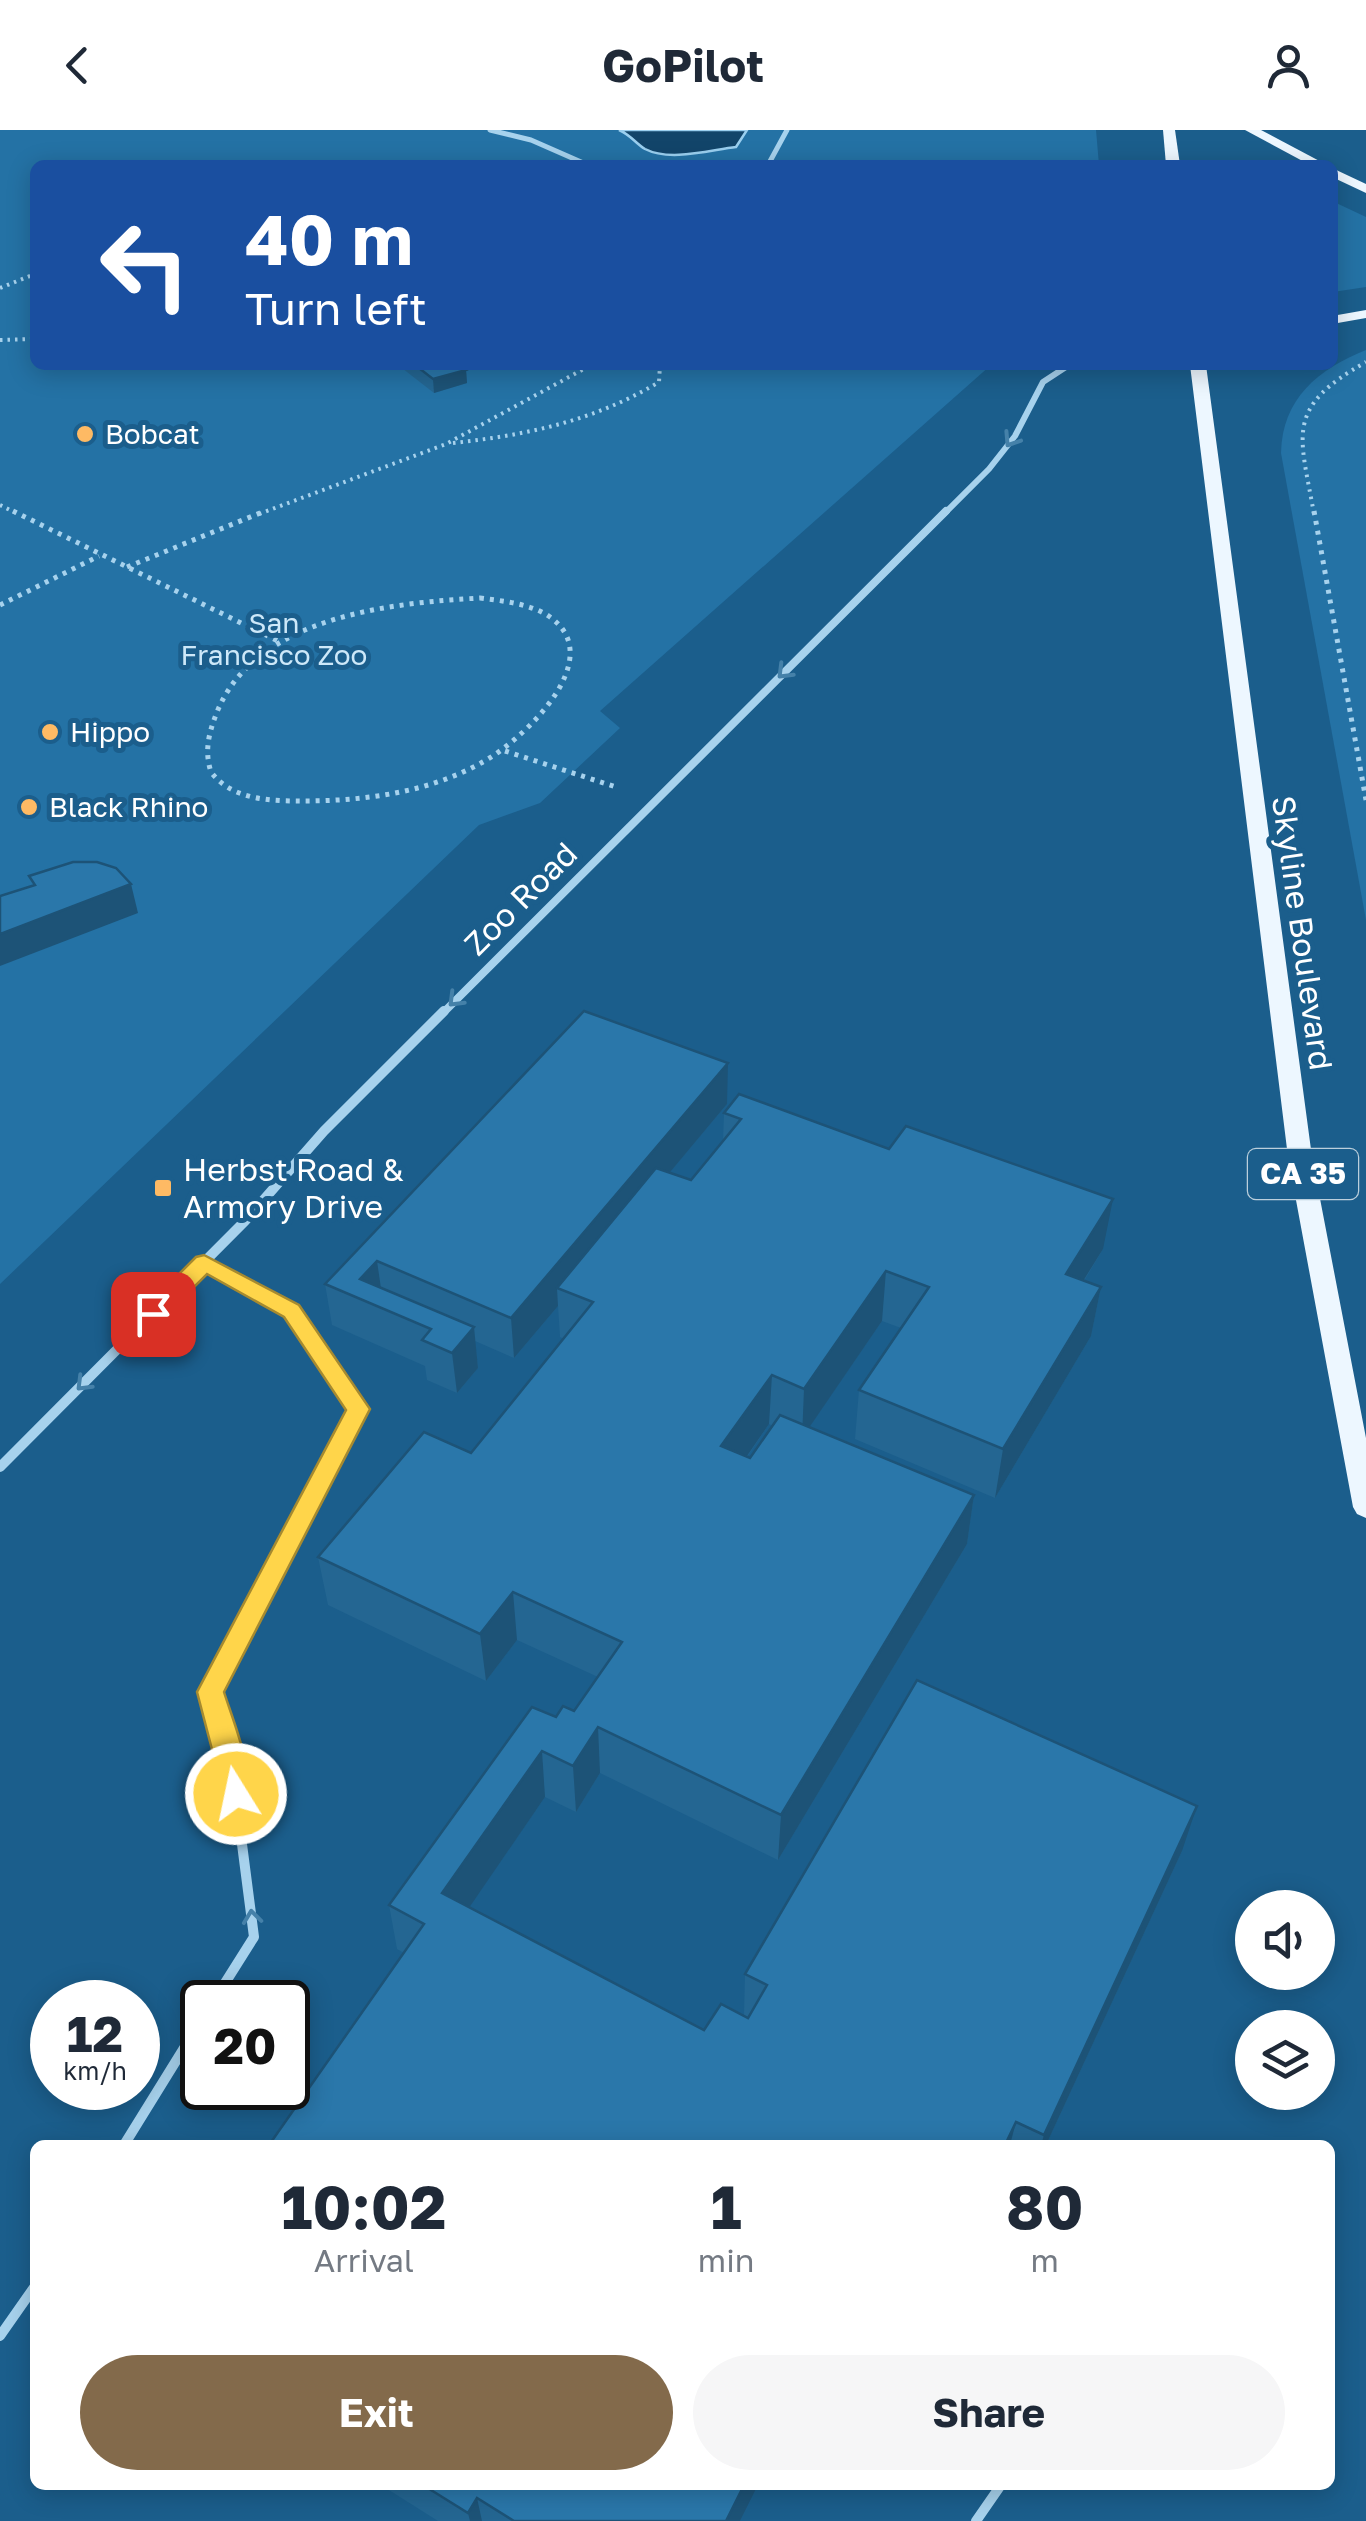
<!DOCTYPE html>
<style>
body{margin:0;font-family:"Golos Text",sans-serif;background:#f6f6f7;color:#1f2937;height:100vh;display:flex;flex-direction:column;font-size:38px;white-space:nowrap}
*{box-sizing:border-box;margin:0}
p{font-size:32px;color:#747a83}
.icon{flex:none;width:55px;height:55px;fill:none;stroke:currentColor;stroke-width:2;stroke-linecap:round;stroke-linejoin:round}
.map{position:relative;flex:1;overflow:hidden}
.details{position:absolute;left:30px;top:2010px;width:1305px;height:350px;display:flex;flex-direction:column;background:#fff;border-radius:15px;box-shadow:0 5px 25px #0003}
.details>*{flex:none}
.hud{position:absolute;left:30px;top:30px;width:1308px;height:210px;border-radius:15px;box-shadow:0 5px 25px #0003;background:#1a4fa0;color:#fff;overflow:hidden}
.controls{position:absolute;left:1235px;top:1760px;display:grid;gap:20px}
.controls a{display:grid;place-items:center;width:100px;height:100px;border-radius:50%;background:#fff;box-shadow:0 5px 25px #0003;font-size:50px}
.speed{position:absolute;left:30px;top:1850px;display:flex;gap:20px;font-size:50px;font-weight:700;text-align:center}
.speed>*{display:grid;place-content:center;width:130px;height:130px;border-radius:50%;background:#fff;box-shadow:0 5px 25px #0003;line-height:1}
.speed small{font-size:25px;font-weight:400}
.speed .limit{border:5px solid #111;border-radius:15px;background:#fff;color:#111}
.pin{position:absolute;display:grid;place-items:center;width:85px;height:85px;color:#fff;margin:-42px;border-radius:20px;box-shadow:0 5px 15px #0006}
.me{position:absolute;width:110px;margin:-55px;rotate:350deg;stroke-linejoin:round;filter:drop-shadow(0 0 8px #0008)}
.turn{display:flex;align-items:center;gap:35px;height:210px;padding:0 50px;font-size:45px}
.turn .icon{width:130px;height:130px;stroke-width:2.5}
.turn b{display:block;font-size:70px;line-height:85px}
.eta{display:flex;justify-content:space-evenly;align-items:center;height:170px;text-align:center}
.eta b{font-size:60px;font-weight:700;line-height:70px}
.cta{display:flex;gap:20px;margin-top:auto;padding:20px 50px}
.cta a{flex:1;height:115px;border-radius:60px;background:#836a4b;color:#fff;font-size:40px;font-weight:700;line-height:115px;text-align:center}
.cta a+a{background:#f6f6f7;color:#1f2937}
header{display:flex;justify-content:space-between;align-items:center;height:130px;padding:0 50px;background:#fff;font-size:45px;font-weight:700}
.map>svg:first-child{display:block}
.green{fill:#2472a5}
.water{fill:#12456a;stroke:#9acfef;stroke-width:2.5}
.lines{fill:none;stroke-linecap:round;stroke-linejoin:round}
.path-far1{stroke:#a7d2ed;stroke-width:4;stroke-dasharray:2.5 5;stroke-linecap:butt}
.path{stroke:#a7d2ed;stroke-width:5;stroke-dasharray:4 6;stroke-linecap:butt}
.service-far2{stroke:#a7d2ed;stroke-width:5}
.service-far1{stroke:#a7d2ed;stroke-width:8}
.service{stroke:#a7d2ed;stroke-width:10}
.minor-far2{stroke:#a7d2ed;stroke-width:6}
.minor-far1{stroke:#a7d2ed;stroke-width:8}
.minor{stroke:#a7d2ed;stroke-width:10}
.primary{fill:#edf7ff;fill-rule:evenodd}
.wall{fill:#246692;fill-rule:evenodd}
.shaded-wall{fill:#1d5377}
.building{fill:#2a77aa;stroke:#1d5377;stroke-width:2.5}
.oneway{stroke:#4581a9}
.route{fill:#ffd54a;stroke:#a68a30;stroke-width:2.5}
.poi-dot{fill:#feba64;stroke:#1b5e8c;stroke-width:4}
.labels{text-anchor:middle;stroke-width:10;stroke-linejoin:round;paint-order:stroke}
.far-poi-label{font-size:28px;fill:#fff;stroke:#1b5e8c;text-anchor:start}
.far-park-label{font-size:28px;fill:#cde8f9;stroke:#1b5e8c}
.shield{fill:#1b5e8c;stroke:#bbcfdc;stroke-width:2.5}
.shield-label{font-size:30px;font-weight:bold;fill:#fff}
.street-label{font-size:32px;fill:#fff;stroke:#1b5e8c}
.poi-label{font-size:32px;fill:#fff;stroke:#1b5e8c;text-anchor:start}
</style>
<header><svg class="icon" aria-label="back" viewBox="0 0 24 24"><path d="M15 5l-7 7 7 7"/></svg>GoPilot<svg class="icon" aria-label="person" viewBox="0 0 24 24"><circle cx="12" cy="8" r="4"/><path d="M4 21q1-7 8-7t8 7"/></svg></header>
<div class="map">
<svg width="1366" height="2391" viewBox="0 0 1366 2391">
<rect width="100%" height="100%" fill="#1b5e8c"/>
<g class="green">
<polygon points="0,0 1096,0 1099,35 35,35 35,235 991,235 600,581 620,598 540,673 479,695 0,1154"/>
<polygon points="1332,71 1366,87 1366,157 1333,162"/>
<path d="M1366,220V790L1281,323C1282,269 1318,239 1366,220Z"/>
</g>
<path class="water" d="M619,0H747L736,17C710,20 670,32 645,19C635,13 631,5 619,0Z"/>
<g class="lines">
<g class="path-far1">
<polyline points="0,158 35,144"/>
<polyline points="0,210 35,209"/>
<path d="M453,313C527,305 594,291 659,252L660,235"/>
<polyline points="0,375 18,384"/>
<polyline points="259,384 446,314 591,235"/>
<path d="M1314,384C1300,304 1284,278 1366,232"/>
</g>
<g class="path">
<polyline points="13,381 282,513"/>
<polyline points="1314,381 1366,670"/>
<polyline points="127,437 265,381"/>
<path d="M480,468C502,471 527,473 547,485C613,527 521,612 481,633C427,663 363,671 302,671C270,671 232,670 211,642C204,621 209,602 217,582C256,486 391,473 480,468Z"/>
<polyline points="0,475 99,426"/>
<polyline points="505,621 616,657"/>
</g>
<g class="service-far2">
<polyline points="490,0 531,10 588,35"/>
<polyline points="768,35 787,0"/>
</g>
<polyline class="service-far1" points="204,1133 291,1181 358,1279 224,1538"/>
<g class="service">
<polyline points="213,1872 254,1807 231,1629 211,1562 225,1535"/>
<polyline points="124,2015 202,1889"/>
<polyline points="0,2206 35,2156"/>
<polyline points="976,2391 1001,2355"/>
</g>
<polyline class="minor-far2" points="944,384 989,339 1015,306 1043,252 1069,235"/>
<polyline class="minor-far1" points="442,884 946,381"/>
<polyline class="minor" points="0,1337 245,1091 324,1001 444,881"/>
<g class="primary">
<polygon points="1163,0 1175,0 1180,35 1166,35"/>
<polygon points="1245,0 1261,0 1327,35 1310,35"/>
<polygon points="1332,38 1366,54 1366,63 1332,47"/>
<polygon points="1366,180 1366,188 1332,194 1332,186"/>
<polygon points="1190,235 1206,235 1312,1027 1366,1308 1366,1388 1357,1384 1353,1377 1288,1027"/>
</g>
</g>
<g class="wall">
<polygon points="398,235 460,235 466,240 467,253 434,263"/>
<path d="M727,974L669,1043L691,1050L723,1011L724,983L1103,1119L1084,1151L1101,1157L1091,1206L995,1368L855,1309L859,1260L901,1198L882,1191L809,1297L974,1365L967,1414L778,1730L600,1643L576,1682L545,1667L469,1777L704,1900L744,1885L745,1844L1182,1721L1046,2015H269L404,1823L397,1819L389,1775L556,1587L574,1581L598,1547L517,1510L486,1551L328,1475L318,1427L471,1323L564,1209L560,1207L558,1176L514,1228L475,1211L478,1238L457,1263L427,1250L425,1236L332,1195L325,1154ZM769,1294L773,1296L750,1328L747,1327Z"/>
<polygon points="381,2355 758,2355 740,2391 438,2391"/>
</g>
<g class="shaded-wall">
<polygon points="466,240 467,253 434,263 433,249"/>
<polygon points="131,754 138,783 0,836 0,804"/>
<polygon points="728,933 727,974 569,1163 557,1158 558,1176 514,1228 511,1188"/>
<polygon points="1113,1069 1103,1119 1057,1193 1066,1144"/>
<polygon points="377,1131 383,1172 360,1149"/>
<polygon points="886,1141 882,1191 802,1308 804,1259"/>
<polygon points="1101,1157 1091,1206 995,1368 1003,1319"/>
<polygon points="474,1197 478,1238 457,1263 452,1223"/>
<polygon points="772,1245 769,1294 720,1365 721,1316"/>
<polygon points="974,1365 967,1414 778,1730 781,1685"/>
<polygon points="513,1462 517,1510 486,1551 480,1504"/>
<polygon points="598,1597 600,1643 576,1682 573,1636"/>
<polygon points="542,1621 545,1667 449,1807 442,1763"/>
<polygon points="1197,1676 1182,1721 1046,2015 1041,2015 1044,2005"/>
<polygon points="1016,1992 1010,2015 1005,2015"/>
<polygon points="744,2355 758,2355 740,2391 726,2391"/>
<polygon points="477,2368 482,2391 470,2391 468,2383"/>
</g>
<g class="building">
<polygon points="415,235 460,235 466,240 433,249"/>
<polygon points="73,732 97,732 116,738 131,754 0,804 0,766 35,755 29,746"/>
<polygon points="584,881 728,933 511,1188 377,1131 360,1149 474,1197 452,1223 422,1210 431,1199 325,1154"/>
<polygon points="739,964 889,1019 906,996 1113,1069 1066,1144 1101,1157 1003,1319 859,1260 929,1157 886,1141 804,1259 772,1245 721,1316 750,1328 780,1285 974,1365 781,1685 598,1597 573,1636 542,1621 442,1763 704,1900 721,1874 748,1888 767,1855 745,1844 917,1550 1197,1676 1044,2005 1016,1992 1005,2015 269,2015 424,1794 389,1775 532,1577 556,1587 563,1576 574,1581 622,1512 513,1462 480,1504 318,1427 424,1302 471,1323 593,1172 557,1158 656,1038 691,1050 741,989 724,983"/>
<polygon points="423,2355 744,2355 726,2391 514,2391 477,2368 468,2383"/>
</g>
<defs><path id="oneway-chevron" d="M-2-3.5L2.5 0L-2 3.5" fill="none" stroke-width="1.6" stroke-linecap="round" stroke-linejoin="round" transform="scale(2.5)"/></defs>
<g class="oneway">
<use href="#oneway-chevron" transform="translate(1011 310) rotate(123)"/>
<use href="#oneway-chevron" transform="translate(784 542) rotate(135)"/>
<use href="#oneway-chevron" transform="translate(455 870) rotate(135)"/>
<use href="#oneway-chevron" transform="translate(83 1254) rotate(135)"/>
<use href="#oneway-chevron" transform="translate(252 1787) rotate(-97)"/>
</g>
<path class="route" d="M204,1125L299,1175L370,1279L224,1562C232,1588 257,1647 245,1673L236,1676L226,1673L197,1562L346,1280L284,1187L207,1144L161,1190H145L142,1184L145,1178L196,1127Z"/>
<g class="poi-dot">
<circle cx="85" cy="304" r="10"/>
<circle cx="50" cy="602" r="10"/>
<circle cx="29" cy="677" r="10"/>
<rect x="153" y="1048" width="20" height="20" rx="5"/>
</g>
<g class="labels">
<g class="far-poi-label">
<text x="105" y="314">Bobcat</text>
<text x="70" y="612">Hippo</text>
<text x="49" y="687">Black Rhino</text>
</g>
<g class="far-park-label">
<text x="274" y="503">San<tspan x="274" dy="32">Francisco Zoo</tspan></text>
</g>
<rect class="shield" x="1248" y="1019" width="110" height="50" rx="8"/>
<g class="shield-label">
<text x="1303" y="1054">CA 35</text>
</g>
<g class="street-label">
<text transform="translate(521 769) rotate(-45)" y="11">Zoo Road</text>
<text transform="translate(1302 803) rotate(82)" y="11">Skyline Boulevard</text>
</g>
<g class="poi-label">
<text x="183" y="1051">Herbst Road &amp;<tspan x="183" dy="37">Armory Drive</tspan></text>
</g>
</g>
</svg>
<div class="controls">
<a><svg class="icon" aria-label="sound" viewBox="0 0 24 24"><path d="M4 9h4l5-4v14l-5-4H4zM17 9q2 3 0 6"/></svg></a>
<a><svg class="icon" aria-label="layers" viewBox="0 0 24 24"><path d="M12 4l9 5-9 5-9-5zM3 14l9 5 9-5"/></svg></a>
</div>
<div class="speed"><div>12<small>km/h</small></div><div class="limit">20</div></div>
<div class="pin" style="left:153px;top:1184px;background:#d93025"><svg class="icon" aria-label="arrive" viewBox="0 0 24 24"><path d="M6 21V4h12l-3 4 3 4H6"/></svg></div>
<svg class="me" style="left:236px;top:1664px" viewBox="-20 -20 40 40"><circle r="17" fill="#ffd54a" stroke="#fff" stroke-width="3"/><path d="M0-11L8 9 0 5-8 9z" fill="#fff"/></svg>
<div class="hud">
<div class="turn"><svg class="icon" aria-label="left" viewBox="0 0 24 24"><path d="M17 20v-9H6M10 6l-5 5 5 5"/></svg><div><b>40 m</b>Turn left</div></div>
</div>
<section class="details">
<div class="eta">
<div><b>10:02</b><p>Arrival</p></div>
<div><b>1</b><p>min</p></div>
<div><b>80</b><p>m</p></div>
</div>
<div class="cta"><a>Exit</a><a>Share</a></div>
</section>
</div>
